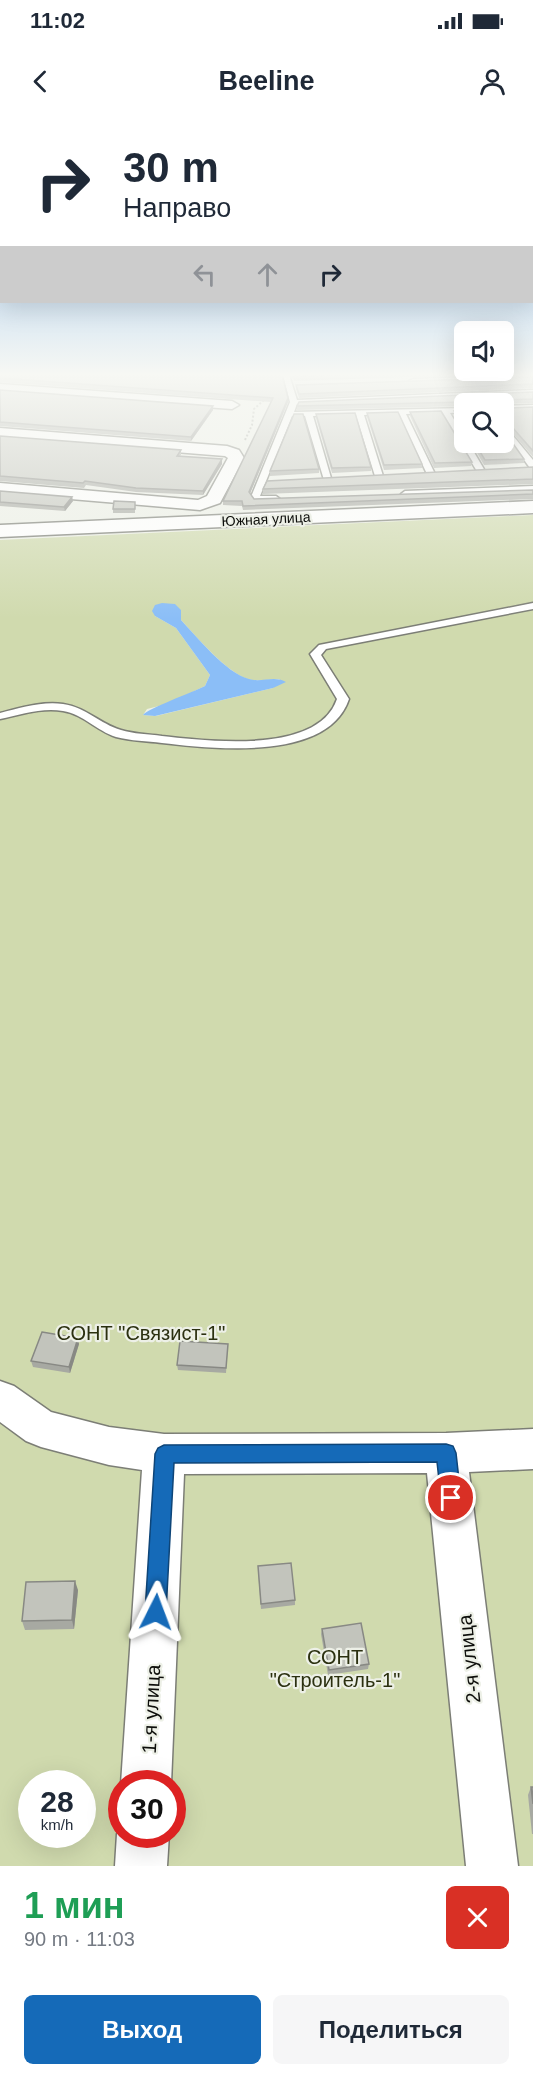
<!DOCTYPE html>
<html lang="ru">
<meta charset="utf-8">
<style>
body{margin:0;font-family:Arial,sans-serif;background:#f6f6f7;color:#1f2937;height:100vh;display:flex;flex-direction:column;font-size:22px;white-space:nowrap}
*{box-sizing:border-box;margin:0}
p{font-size:20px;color:#747a83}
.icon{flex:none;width:33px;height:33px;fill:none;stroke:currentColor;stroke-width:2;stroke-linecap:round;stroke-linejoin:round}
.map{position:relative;height:1746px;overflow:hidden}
.details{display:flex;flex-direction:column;background:#fff;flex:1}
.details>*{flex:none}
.hud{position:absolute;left:0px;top:0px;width:534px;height:183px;box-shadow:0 6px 24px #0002;background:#fff;color:#1f2937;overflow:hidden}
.controls{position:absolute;left:454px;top:201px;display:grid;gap:12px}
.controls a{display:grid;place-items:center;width:60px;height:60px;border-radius:9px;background:#fff;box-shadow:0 6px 24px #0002;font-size:30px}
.speed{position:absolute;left:18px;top:1650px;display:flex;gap:12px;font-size:30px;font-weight:700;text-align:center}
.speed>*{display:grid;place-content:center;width:78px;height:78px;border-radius:50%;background:#fff;box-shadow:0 6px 24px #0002;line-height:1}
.speed small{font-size:15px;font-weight:400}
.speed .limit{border:9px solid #d22;background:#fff;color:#111}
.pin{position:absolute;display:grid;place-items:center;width:51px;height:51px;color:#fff;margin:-26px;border:3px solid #fff;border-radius:50%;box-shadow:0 2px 6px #0007}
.me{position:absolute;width:66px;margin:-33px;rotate:3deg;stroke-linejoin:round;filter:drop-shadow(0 0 4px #0008)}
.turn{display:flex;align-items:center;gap:21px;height:126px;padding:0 24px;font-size:27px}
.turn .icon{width:78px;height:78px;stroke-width:2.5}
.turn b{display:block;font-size:42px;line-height:51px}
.lanes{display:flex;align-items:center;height:57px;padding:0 24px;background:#0003;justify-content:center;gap:30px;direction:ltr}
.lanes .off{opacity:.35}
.round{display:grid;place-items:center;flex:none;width:63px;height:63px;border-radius:9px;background:#f6f6f7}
.headline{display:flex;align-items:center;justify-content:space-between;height:102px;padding:0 24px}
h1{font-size:36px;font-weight:600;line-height:45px;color:#1e9e55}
.primary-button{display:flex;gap:12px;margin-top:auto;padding:12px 24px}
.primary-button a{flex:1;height:69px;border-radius:9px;background:#156ab8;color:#fff;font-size:24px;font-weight:600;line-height:69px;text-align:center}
.primary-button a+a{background:#f6f6f7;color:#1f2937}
.status{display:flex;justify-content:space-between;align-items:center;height:42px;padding:0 30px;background:#fff;direction:ltr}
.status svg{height:16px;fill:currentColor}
header{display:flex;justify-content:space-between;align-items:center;height:78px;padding:0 24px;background:#fff;font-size:27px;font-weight:600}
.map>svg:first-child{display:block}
.green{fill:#d0daae;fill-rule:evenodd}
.water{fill:#8bbef7}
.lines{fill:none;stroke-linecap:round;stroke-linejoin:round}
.service-casing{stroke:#7c7e76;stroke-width:3}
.minor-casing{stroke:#7c7e76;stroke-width:3}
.secondary-casing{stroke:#7c7e76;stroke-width:3}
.path{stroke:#a1a49d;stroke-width:2;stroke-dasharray:2 2;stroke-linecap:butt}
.service{fill:#fff;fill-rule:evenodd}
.minor{fill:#fff;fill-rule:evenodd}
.secondary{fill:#fff;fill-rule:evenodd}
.wall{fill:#a7a9a2}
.shaded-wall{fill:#888984}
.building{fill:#c2c4bc;stroke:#888984;stroke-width:1.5}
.route{fill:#156ab8;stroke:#0e4578;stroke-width:1.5}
.labels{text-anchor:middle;stroke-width:4.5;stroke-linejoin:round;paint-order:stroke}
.far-street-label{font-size:14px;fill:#0d0e0b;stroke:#edf0e7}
.near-park-label{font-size:20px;fill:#2b3010;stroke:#edf0e7}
.near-street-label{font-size:20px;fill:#0d0e0b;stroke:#edf0e7}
</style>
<div class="status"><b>11:02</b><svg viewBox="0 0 49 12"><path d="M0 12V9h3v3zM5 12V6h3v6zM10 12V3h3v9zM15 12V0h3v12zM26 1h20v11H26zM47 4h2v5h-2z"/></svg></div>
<header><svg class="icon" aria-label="back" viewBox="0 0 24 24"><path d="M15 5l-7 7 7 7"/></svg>Beeline<svg class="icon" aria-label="person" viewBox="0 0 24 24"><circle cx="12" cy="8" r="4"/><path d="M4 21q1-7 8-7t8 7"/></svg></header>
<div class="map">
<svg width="533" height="1746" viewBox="0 0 533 1746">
<rect width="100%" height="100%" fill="#edf0e7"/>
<path class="green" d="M533,395V1746H0V420ZM181,490V500C196,516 230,557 252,560C261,561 271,559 280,559L273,568L156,596L143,595L147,589L167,584L205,566L210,555L176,508L155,496ZM32,1664H82V1714H32ZM122,1664H172V1714H122Z"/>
<path class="water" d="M162,483L175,484L181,490V500C197,517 226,553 249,559C261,563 274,555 286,562L273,568L155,596L143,595C147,589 193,572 205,566L210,555L176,508L155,496L152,491L155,485Z"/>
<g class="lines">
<defs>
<g id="service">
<polygon points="283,255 289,255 297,280 533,270 533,274 297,284 294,292 465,288 465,292 450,293 465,318 465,322 468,322 485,351 478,353 442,293 406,294 435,354 431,356 427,354 399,294 364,295 383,356 379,358 375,356 356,295 313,296 331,358 324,360 305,296 292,296 260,376 276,376 280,379 261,383 251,377 290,282"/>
<polygon points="533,255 533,259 413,263 409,261 413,259"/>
<polygon points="533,285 533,289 504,290 504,286"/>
<polygon points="504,305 533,340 533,348 530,348 504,312"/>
<polygon points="533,366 533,372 405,377 401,374 405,371"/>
<path d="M533,483V489L326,529L321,535L349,579C328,642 213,629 162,623C147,621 131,621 116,617C97,611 83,594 63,591C42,587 20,595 0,599V593C20,588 42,581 63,584C86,587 100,604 121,610C133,614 149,614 162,616C208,621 318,635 337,579L310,534L319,525Z"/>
</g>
<g id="minor">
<polygon points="0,264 232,281 239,285 232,289 0,272"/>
<polygon points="0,308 227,326 239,330 244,338 220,383 200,390 0,373 0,363 198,380 207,376 228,338 225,336 0,318"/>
<polygon points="0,1261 14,1266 51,1292 109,1307 164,1314 446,1313 533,1309 533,1349 469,1352 518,1746 466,1746 427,1353 184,1354 171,1664 122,1664 122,1666 121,1664 142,1350 109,1345 41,1327 26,1321 0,1302"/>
<polygon points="122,1703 122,1714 169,1714 167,1746 115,1746 117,1714"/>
</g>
<polygon id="secondary" points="533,381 533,393 0,417 0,405"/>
</defs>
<use href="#service" class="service-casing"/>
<use href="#minor" class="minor-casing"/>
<use href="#secondary" class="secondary-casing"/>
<polyline class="path" points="245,320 252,305 254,289 264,280"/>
<use href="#service" class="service"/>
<use href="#minor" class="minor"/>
<use href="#secondary" class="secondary"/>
</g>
<g class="wall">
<polygon points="0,255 288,278 288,282 250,373 254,379 533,370 533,379 243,390 242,386 223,385 223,381 271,282 0,262"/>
<polygon points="291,255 468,255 294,261"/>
<polygon points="533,257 533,268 299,278 296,269 296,265"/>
<polygon points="0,270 213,290 191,321 0,306"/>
<polygon points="533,272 533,283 504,284 465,284 465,286 297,290 297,286"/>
<polygon points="533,287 533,337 504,303 505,288"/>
<polygon points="465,290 465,313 454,295 454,291"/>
<polygon points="410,292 472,342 471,346 434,348 410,296"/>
<polygon points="367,293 422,344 422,348 384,350 367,297"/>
<polygon points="316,294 371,347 371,351 332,353 316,298"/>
<polygon points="0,316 181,330 181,335 180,336 222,339 222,344 203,375 136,372 86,365 84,368 0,361"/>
<polygon points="471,322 504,322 524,339 524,343 484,345"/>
<polygon points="533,347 533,364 263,374 263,369"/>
<polygon points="319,349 319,353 270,356 270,351"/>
<polygon points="0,371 72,377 73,381 65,391 0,386"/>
<polygon points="135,382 135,393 113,393 113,389"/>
<polygon points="79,1224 70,1253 33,1247 31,1241"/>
<polygon points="228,1224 226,1253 178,1250 177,1245"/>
<polygon points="258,1451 295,1480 295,1485 261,1489"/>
<polygon points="78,1470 74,1509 25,1510 22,1501"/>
<polygon points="322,1509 369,1544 368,1549 328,1555 321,1514"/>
<polygon points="531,1667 533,1667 533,1714 532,1714 528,1675"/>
</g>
<g class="shaded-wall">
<polygon points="288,278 288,282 249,376 249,372"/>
<polygon points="213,286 213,290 191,321 191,317"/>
<polygon points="222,339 222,344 203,375 203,371"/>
<polygon points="72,377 73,381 65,391 64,387"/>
<polygon points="78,1218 79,1224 70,1253 69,1247"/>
<polygon points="75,1461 78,1470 74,1509 72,1500"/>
</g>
<g class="building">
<polygon points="0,255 282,255 288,278 249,372 254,379 533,370 533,374 243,386 242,381 223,381 273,278 0,258"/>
<polygon points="293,255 348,255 294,257"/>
<polygon points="533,257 533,264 299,274 296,265"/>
<polygon points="0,270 213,286 191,317 0,302"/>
<polygon points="533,272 533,279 503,280 504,284 466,284 465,282 297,286 299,282"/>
<polygon points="504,286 505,288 533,287 533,331 505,299 504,299"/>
<polygon points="465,290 465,308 454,291"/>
<polygon points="441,291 472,342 435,343 410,292"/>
<polygon points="398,292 422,344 384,345 367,293"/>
<polygon points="355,293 371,347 332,348 316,294"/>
<polygon points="294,294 303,294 319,349 270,351"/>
<polygon points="504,311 524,339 485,340 474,322 504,322"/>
<polygon points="0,316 181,330 177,336 222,339 203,371 136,368 85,361 83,363 0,356"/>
<polygon points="533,347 533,359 263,369 267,361"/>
<polygon points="0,371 72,377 64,387 0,382"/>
<polygon points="114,381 135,382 135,389 113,389"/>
<polygon points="42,1212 78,1218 69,1247 31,1241"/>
<polygon points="180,1221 228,1224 226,1248 177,1245"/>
<polygon points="291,1443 295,1480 261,1484 258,1446"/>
<polygon points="75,1461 72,1500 22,1501 26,1462"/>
<polygon points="361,1503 369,1544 329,1550 322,1509"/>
<polygon points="531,1667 533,1667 533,1684"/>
</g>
<linearGradient id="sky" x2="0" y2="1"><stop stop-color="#83b8ee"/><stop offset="0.51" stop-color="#f7f8f4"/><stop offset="1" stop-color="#f7f8f4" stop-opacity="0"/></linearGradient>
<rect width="533" height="499" fill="url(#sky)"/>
<polygon class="route" points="446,1324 453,1326 456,1333 461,1378 458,1385 451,1388 444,1385 441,1378 437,1342 174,1343 166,1492 163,1500 156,1503 148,1500 145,1492 155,1334 158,1328 164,1325"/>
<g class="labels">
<g class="far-street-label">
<text transform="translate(266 399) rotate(-3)" y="5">Южная улица</text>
</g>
<g class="near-park-label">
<text x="141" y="1220">СОНТ "Связист-1"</text>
<text x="335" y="1544">СОНТ<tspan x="335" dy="23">"Строитель-1"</tspan></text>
</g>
<g class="near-street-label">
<text transform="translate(469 1539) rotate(-96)" y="7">2-я улица</text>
<text transform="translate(151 1589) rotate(-87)" y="7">1-я улица</text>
</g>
</g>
</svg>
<div class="controls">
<a><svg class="icon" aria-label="sound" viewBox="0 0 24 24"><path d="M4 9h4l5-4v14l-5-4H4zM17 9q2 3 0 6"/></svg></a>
<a><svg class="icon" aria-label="search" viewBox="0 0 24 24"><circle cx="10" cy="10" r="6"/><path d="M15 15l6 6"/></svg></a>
</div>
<div class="speed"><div>28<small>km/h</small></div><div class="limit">30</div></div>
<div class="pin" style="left:451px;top:1378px;background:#d93025"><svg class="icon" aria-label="arrive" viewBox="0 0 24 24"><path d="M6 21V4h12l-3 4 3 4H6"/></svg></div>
<svg class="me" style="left:156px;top:1492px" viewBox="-20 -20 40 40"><path d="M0-17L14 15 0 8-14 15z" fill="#156ab8" stroke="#fff" stroke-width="4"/></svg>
<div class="hud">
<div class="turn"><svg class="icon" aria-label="right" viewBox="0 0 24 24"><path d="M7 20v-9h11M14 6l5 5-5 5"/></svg><div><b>30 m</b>Направо</div></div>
<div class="lanes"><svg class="icon off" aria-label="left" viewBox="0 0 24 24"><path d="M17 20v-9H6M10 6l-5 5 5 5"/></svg><svg class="icon off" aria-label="ahead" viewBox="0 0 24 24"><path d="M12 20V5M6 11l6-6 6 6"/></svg><svg class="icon" aria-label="right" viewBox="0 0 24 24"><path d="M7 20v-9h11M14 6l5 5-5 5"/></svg></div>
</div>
</div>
<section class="details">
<div class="headline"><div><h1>1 мин</h1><p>90 m · 11:03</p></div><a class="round" style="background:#d93025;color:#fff"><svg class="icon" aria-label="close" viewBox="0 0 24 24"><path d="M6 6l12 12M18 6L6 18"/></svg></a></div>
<div class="primary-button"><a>Выход</a><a>Поделиться</a></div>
</section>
